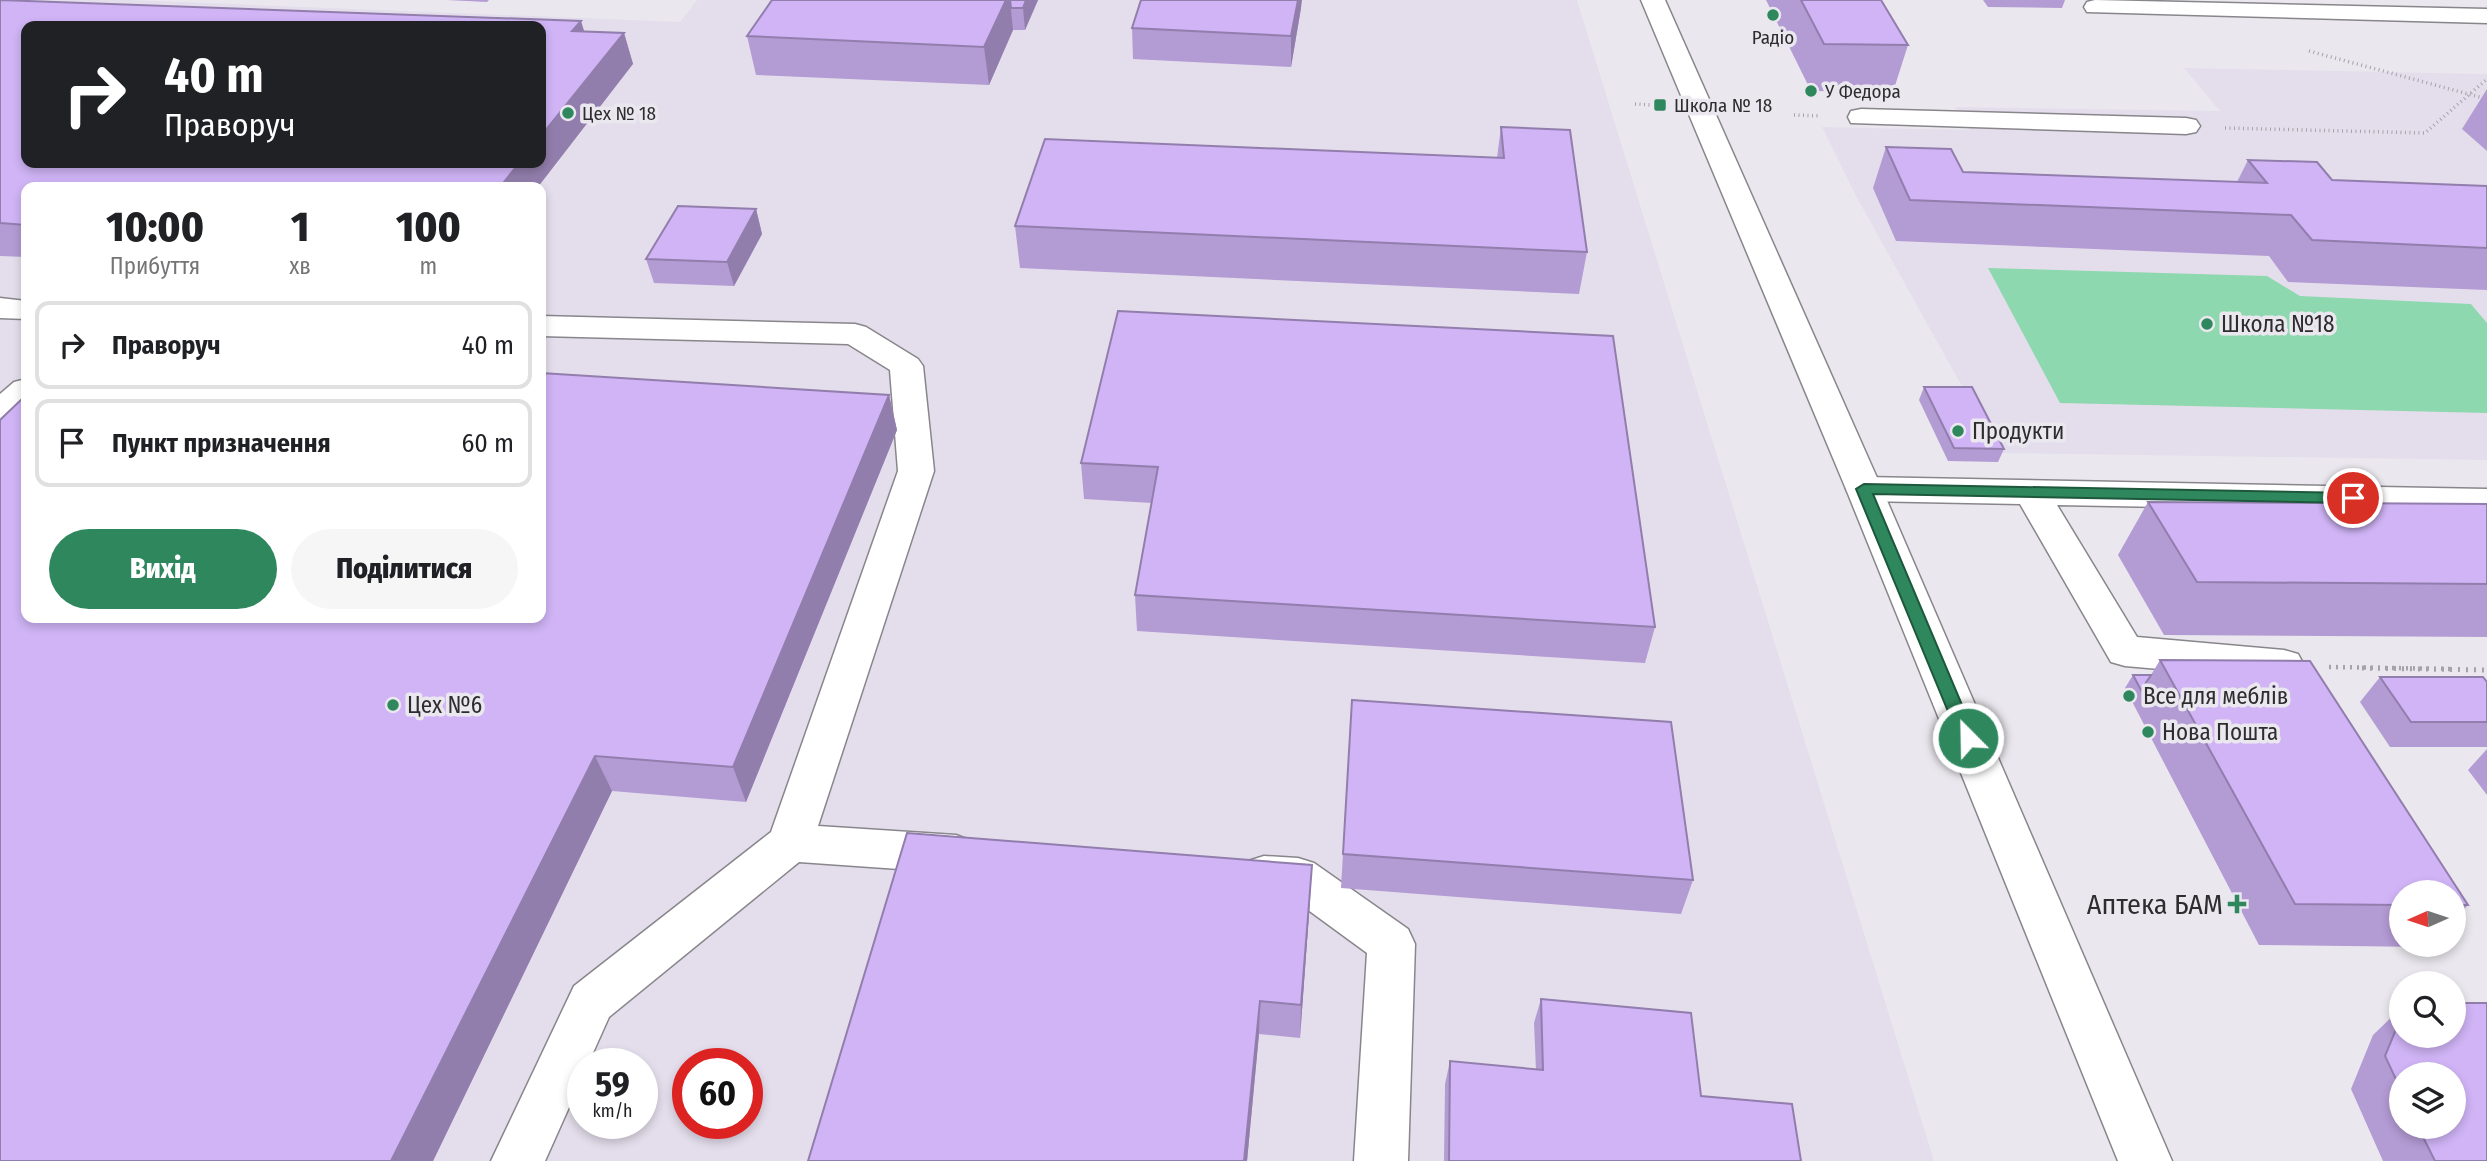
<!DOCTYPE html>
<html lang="uk">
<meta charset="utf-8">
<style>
body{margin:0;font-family:"Fira Sans Condensed",sans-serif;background:#f6f6f6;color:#202124;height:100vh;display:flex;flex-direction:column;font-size:26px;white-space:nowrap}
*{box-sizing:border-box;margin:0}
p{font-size:23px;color:#757577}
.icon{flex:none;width:38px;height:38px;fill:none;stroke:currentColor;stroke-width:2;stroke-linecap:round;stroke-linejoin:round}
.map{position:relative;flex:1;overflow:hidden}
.panel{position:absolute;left:21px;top:182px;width:525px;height:441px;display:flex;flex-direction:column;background:#fff;border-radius:14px;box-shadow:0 4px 10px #0003}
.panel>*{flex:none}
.banner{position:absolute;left:21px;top:21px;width:525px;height:147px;border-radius:14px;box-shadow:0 4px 10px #0003;background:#202124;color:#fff;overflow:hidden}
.needle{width:46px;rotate:267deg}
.fabs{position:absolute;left:2389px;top:880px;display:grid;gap:14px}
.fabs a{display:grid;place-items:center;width:77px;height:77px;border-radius:50%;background:#fff;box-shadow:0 4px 10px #0003;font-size:35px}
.speed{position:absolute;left:567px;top:1048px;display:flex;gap:14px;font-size:35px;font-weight:700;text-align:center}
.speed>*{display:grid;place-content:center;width:91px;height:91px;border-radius:50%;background:#fff;box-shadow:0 4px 10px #0003;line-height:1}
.speed small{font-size:18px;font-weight:400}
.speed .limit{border:10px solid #d22;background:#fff;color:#111}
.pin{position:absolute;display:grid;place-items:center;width:60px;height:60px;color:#fff;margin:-30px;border:4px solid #fff;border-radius:50%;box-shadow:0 2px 7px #0007}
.me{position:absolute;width:77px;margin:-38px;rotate:337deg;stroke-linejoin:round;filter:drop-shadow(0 0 5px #0008)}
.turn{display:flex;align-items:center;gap:24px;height:147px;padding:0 28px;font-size:32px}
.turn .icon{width:91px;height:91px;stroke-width:2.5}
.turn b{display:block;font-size:49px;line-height:60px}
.eta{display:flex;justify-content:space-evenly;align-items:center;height:119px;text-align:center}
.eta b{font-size:42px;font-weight:800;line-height:49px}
.cta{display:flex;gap:14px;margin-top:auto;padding:14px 28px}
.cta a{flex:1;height:80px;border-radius:42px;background:#2e875d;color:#fff;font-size:28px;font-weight:800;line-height:80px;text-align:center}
.cta a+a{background:#f6f6f6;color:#202124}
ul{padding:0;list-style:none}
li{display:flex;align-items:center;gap:21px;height:88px;margin:0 14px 10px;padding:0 14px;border:4px solid #e0e0e0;border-radius:14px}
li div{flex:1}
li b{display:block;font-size:26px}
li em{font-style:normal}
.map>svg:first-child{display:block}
.built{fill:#e4deec;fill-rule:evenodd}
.green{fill:#8ed8af}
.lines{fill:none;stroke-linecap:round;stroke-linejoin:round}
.minor-casing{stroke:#88868b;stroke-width:3}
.major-casing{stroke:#88868b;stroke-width:3}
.path-far2{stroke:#a5a3a8;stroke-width:3.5;stroke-dasharray:1 3.5;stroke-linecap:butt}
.path-far1{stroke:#a5a3a8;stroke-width:4.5;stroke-dasharray:2 5;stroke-linecap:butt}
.path{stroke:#a5a3a8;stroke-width:5;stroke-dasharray:2 6;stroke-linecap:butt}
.minor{fill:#fff;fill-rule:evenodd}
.major{fill:#fff;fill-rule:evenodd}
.wall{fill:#b39bd4;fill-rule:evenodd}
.shaded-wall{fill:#927eac}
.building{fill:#d0b4f6;stroke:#927eac;stroke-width:2}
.route{fill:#2e875d;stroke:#1e583c;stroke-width:2}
.poi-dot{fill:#2e875d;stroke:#eae8ee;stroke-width:2.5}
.labels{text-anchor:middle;stroke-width:7;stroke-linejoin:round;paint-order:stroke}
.far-poi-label{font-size:19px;fill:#2d2c2f;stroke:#eae8ee;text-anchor:start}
.poi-label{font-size:23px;fill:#2d2c2f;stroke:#eae8ee;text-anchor:start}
.near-poi-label{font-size:28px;fill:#2d2c2f;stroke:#eae8ee;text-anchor:end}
</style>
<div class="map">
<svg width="2487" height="1161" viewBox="0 0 2487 1161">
<rect width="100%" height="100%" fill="#eae8ee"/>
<g class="built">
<path d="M0,0H130L680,22L697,0H1577L1934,1161H0ZM26,26H541V163H26ZM26,187H541V618H26ZM583,1064H642V1124H583ZM688,1064H747V1124H688Z"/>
<polygon points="2184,68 2487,74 2487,460 1999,453 1856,196 1822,127 1970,130 1955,107 2220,111"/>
</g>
<polygon class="green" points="1988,268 2267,276 2300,296 2471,304 2487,323 2487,413 2060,403"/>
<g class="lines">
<defs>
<g id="minor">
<polygon points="2095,0 2487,9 2487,23 2087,12 2084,7 2087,2"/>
<polygon points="1861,109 2186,118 2196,120 2200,126 2196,132 2186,134 1851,123 1848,117 1851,111"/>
<polygon points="0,298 26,301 26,319 0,318"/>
<polygon points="541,316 855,324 866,327 918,359 923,366 934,471 818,826 956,835 972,841 979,854 972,867 956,873 799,862 609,1017 588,1064 583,1064 583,1076 545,1161 491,1161 574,986 771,832 898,471 890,370 848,344 541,336"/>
<polygon points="26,379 26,407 12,421 0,424 0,394 14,382"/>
<polygon points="1864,477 2487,489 2487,513 2057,505 2137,637 2284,650 2298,654 2304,665 2298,676 2284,680 2125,666 2111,662 2020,504 1864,501 1851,498 1846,489 1851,480"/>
<polygon points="1264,856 1298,858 1314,863 1408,929 1415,944 1408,1161 1354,1161 1367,953 1289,896 1264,894 1248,889 1241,875 1248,861"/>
</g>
<polygon id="major" points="1641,0 1665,0 1882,489 2172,1161 2118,1161 1846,489"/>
</defs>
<use href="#minor" class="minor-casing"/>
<use href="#major" class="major-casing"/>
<g class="path-far2">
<polyline points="2309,51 2487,99"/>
<polyline points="1635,104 1651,105"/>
<polyline points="1794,115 1821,116"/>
<polyline points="2225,128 2425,133 2487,79"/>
</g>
<polyline class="path-far1" points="2329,667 2454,669"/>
<polyline class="path" points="2362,668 2487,670"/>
<use href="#minor" class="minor"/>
<use href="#major" class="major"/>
</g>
<g class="wall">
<polygon points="0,0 624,33 633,64 26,187 26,257 0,256"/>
<polygon points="447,0 489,0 487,2"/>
<polygon points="772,0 1038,0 1025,30 1013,30 989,85 756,75 747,36"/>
<polygon points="1766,0 1881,0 1908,45 1893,92 1811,91"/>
<polygon points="1983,0 2065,0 2062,8 1988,7"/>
<polygon points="1301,8 1291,67 1133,59 1132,28"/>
<polygon points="2487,89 2487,151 2462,129"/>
<polygon points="1501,127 1587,252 1579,294 1020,268 1015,226 1497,158"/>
<polygon points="1886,147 1963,172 2237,182 2248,160 2332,180 2487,186 2487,290 2288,282 2269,256 1896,241 1873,188"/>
<polygon points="756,209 762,234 734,286 654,283 646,259"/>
<polygon points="1118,311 1655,627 1645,663 1137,631 1135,595 1152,503 1084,499 1081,463"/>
<polygon points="1924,387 2004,449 1998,462 1948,461 1919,400"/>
<polygon points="889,395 897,430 746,802 612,791 433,1161 0,1161"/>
<polygon points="2148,502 2487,504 2487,637 2164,635 2118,555"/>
<polygon points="2160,660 2310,661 2468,905 2454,919 2454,892 2401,892 2401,945 2428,945 2426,947 2259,945 2125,688 2133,675 2151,675"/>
<polygon points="2380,677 2487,682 2487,747 2390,747 2360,702"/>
<polygon points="1352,700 1693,880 1681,914 1341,888"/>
<polygon points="2487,749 2487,795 2468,770"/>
<polygon points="1310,900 1300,1038 1259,1034 1247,1161 808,1161"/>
<polygon points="1541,999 1701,1096 1801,1161 1444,1161 1445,1084 1450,1061 1536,1070 1534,1023"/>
<path d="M2401,1008V1036L2487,1161H2383L2351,1089L2373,1035ZM2401,1074L2454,1127H2401Z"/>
</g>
<g class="shaded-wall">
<polygon points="1006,0 1010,0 1013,30 989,85 984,47"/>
<polygon points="1026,0 1038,0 1025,30 1023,8"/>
<polygon points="1298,0 1302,0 1301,8 1291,67 1291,36"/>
<polygon points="581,21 591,53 572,31"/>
<polygon points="624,33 633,64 538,187 500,187 519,163 541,163 541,136"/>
<polygon points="756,209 762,234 734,286 727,262"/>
<polygon points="889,395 897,430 746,802 733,767"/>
<polygon points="595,756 612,791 433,1161 391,1161"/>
<polygon points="1312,865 1310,900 1300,1038 1301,1005"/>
<polygon points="1260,1001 1259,1034 1247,1161 1244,1161"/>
</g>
<g class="building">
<polygon points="0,0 581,21 572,31 624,33 541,136 541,26 26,26 26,163 519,163 500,187 26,187 26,225 0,223"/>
<polygon points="772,0 1006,0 984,47 747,36"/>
<polygon points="1010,0 1026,0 1023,8 1011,8"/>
<polygon points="1141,0 1298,0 1291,36 1132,28"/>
<polygon points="1801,0 1881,0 1908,45 1824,44"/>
<polygon points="1501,127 1570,130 1587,252 1015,226 1045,139 1504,158"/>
<polygon points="1886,147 1951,149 1963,172 2267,183 2248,160 2317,162 2332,180 2487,186 2487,248 2312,240 2291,215 1910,200"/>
<polygon points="678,206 756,209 727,262 646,259"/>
<polygon points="1118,311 1613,336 1655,627 1135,595 1158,467 1081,463"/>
<polygon points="541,373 889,395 733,767 595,756 391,1161 0,1161 0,420 26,395 26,618 541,618"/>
<polygon points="1924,387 1972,387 2004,449 1954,448"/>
<polygon points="2148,502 2487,504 2487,584 2197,582"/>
<polygon points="2160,660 2310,661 2468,905 2454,905 2454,892 2401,892 2401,905 2295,904"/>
<polygon points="2133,675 2151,675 2141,690"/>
<polygon points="2380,677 2483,677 2487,682 2487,722 2411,722"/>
<polygon points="1352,700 1671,722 1693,880 1343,854"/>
<polygon points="907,833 1312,865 1301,1005 1260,1001 1244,1161 808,1161"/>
<polygon points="1541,999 1691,1013 1701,1096 1792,1104 1801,1161 1449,1161 1450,1061 1543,1070"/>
<polygon points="2454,1003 2487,1003 2487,1161 2435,1161 2418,1127 2454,1127 2454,1074 2401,1074 2401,1090 2385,1056 2401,1017 2401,1036 2454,1036"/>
</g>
<polygon class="route" points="1864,484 2353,493 2360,498 2353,503 1873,494 1976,738 1974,743 1961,743 1959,738 1856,489"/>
<g class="poi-dot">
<circle cx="1773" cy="15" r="7"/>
<circle cx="1811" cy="91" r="7"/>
<rect x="1653" y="98" width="14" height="14" rx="3.5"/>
<circle cx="568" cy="113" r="7"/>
<circle cx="2207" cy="324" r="7"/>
<circle cx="1958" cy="431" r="7"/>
<circle cx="2129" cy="696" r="7"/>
<circle cx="393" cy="705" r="7"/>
<circle cx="2148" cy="732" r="7"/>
<path d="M2233.5 893.5h7v7h7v7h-7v7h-7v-7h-7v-7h7z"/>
</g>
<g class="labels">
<g class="far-poi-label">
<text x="1773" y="44" text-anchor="middle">Радіо</text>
<text x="1825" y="98">У Федора</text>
<text x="1674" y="112">Школа № 18</text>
<text x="582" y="120">Цех № 18</text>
</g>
<g class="poi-label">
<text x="2221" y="332">Школа №18</text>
<text x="1972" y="439">Продукти</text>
<text x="2143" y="704">Все для меблів</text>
<text x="407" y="713">Цех №6</text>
<text x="2162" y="740">Нова Пошта</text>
</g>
<g class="near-poi-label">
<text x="2223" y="914">Аптека БАМ</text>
</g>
</g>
</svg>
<div class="fabs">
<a><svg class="needle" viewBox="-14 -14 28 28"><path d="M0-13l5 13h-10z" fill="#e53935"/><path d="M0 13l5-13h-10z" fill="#757577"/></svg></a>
<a><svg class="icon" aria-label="search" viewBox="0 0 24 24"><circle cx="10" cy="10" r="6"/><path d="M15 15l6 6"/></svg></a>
<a><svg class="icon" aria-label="layers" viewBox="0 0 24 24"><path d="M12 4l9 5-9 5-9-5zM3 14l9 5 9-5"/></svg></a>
</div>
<div class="speed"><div>59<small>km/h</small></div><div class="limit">60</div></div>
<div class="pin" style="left:2353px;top:498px;background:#d93025"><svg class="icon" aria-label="arrive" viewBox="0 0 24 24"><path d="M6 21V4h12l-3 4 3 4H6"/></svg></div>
<svg class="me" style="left:1968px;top:738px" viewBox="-20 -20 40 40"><circle r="17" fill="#2e875d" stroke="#fff" stroke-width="3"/><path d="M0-11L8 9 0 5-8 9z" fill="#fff"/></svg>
<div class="banner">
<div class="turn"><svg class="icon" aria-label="right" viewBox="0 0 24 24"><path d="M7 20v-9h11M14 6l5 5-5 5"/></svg><div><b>40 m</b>Праворуч</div></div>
</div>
<section class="panel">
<div class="eta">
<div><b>10:00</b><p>Прибуття</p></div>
<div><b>1</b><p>хв</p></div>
<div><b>100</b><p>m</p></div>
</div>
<ul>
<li><svg class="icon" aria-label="right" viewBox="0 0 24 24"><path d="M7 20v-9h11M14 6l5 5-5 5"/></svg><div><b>Праворуч</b></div><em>40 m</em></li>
<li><svg class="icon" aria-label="arrive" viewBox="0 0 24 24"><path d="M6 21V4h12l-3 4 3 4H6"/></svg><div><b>Пункт призначення</b></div><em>60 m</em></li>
</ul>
<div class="cta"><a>Вихід</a><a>Поділитися</a></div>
</section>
</div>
